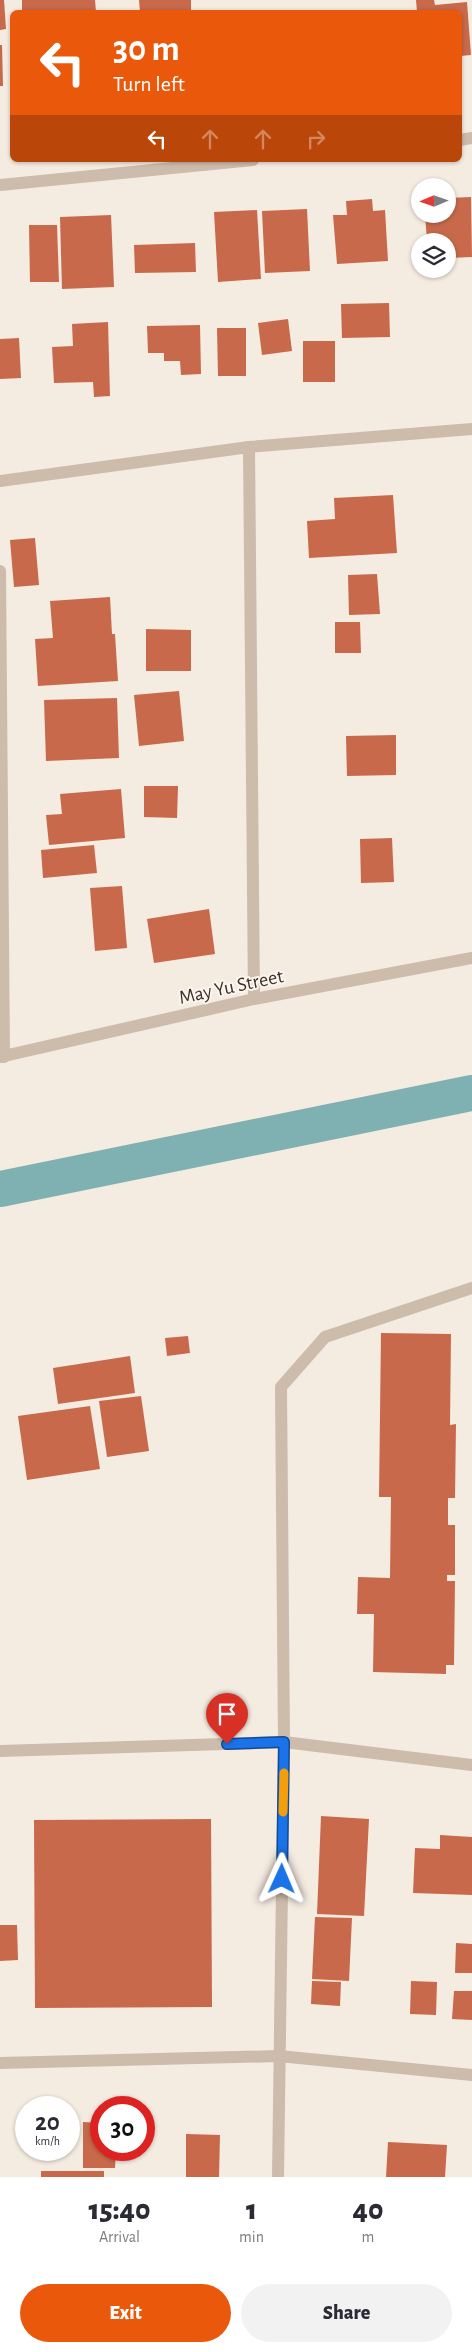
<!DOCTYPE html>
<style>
body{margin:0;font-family:"Alegreya Sans",sans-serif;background:#f2f2f3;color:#2b2b33;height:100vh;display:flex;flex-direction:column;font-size:19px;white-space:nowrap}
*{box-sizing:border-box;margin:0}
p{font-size:16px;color:#7c7c81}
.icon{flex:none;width:28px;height:28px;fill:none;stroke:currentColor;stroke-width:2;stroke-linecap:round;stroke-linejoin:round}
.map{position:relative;height:2177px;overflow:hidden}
.details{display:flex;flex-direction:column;background:#fff;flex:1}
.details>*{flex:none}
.banner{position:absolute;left:10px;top:10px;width:452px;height:152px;border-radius:8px;box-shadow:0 1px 4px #0004;background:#ea580c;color:#fff;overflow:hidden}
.needle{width:32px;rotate:268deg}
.fabs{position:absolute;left:411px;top:178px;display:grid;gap:10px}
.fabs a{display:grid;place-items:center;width:45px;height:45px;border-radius:50%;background:#fff;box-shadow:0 1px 4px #0004;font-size:25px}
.speed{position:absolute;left:15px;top:2096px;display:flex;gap:10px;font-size:25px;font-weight:700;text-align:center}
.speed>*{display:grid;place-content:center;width:65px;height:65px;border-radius:50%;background:#fff;box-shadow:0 1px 4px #0004;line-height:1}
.speed small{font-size:12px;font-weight:400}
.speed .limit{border:8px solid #d22;background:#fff;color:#111}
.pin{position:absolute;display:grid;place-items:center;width:42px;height:42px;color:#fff;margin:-51px -21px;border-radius:50% 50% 50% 0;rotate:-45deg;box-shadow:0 0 5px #0007}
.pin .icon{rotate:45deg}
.me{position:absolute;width:55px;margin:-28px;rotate:1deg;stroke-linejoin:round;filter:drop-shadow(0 0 4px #0008)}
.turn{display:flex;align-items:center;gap:18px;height:105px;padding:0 20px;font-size:22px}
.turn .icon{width:65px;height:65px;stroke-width:2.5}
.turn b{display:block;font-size:35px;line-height:42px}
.lanes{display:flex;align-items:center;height:48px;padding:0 20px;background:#0003;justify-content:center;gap:25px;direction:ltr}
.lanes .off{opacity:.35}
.eta{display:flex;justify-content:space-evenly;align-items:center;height:85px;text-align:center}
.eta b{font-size:30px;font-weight:800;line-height:35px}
.cta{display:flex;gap:10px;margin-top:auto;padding:10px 20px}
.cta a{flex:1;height:58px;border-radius:30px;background:#ea580c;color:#fff;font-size:20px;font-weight:800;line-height:58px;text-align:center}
.cta a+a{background:#f2f2f3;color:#2b2b33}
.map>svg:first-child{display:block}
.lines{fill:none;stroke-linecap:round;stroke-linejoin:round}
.canal{stroke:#7fb0b2;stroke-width:36}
.building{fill:#c8694b}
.minor{stroke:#cdbbac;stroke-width:12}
.route-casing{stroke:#114b97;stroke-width:12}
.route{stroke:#1a73e8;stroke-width:9}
.slow{stroke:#f59e0b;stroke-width:9}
.labels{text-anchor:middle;stroke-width:4;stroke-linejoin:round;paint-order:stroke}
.street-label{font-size:20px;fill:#3b302b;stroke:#fbf5ee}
</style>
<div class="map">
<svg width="472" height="2177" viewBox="0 0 472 2177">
<rect width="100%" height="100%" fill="#f4ebe1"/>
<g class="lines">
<polyline class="canal" points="0,1189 472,1093"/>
</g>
<g class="building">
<polygon points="0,0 4,0 6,29 0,30"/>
<polygon points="22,0 95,0 96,12 22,12"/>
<polygon points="139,0 191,0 191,12 140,12"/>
<polygon points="416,0 434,0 435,5 467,2 471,55 460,56 460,12 417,12"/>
<polygon points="0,45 2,45 3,86 0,86"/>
<polygon points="471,197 472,257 448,258 448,241 427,241 425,214 448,214 448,198"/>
<polygon points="372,199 373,211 385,210 388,261 337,264 333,215 347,215 346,201"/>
<polygon points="307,209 310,271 265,273 262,211"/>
<polygon points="257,210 261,279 218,282 214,212"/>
<polygon points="111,215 114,287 62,289 60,217"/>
<polygon points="29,225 57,225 59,282 30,282"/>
<polygon points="195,243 196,272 135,273 134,245"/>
<polygon points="389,303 390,337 342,338 341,304"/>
<polygon points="288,319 292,351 262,355 258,323"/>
<polygon points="108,322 110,396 94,397 93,382 54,383 52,347 73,346 72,324"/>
<polygon points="200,325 201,374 181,375 180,361 164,361 164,353 148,353 147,326"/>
<polygon points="217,328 246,328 246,376 218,376"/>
<polygon points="19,338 21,378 0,379 0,339"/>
<rect x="303" y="341" width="32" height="41"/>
<polygon points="393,495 397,553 309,558 307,521 335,519 334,498"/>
<polygon points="35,538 39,585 14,587 10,540"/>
<polygon points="377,574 380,614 349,615 348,575"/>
<polygon points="110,597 112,634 115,634 118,681 38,686 35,639 53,638 50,601"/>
<polygon points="335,622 360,622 361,653 335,653"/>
<polygon points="146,629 191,630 191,671 146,671"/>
<polygon points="179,691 184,741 139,746 134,695"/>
<polygon points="117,698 119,758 46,761 44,700"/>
<polygon points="396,735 396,775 347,776 346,736"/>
<polygon points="144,786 178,786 177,818 144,817"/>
<polygon points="121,789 125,838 49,845 46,815 62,814 60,794"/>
<polygon points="392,838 394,882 361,883 360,839"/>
<polygon points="94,845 97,873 43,878 41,850"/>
<polygon points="122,886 127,948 95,951 90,888"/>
<polygon points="209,909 215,954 154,963 147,919"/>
<polygon points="381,1333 451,1334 450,1425 456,1424 455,1498 448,1498 448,1525 455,1525 455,1575 447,1575 447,1581 455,1581 454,1665 446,1665 446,1674 373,1672 374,1614 357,1614 358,1577 390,1578 391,1497 379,1497"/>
<polygon points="188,1336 190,1353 167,1356 165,1338"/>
<polygon points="130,1356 135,1393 58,1404 53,1368"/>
<polygon points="141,1396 149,1451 107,1457 99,1401"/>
<polygon points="90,1406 100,1469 27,1480 18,1416"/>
<polygon points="321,1816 369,1819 364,1916 317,1914"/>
<polygon points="211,1819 212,2007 35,2008 34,1820"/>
<polygon points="440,1835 472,1837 472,1895 413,1893 415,1848 440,1849"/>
<polygon points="315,1917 352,1918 349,1981 312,1979"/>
<polygon points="0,1925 17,1925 18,1960 0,1961"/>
<polygon points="456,1943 472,1944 472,1973 455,1973"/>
<polygon points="312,1981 341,1982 340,2006 311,2004"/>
<polygon points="411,1981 437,1982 436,2015 410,2014"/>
<polygon points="454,1991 472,1991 472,2020 452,2019"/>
<polygon points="83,2122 101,2123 101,2150 116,2150 115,2168 83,2168"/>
<polygon points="186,2134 220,2135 219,2177 186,2177"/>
<polygon points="388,2142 447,2145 445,2177 386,2177"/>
<rect x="41" y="2171" width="63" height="6"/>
</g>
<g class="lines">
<g class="minor">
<polyline points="460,140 472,138"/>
<polyline points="0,185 253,160"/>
<polyline points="249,447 254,999"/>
<polyline points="0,481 249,447 472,429"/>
<polyline points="0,571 4,1057"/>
<polyline points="0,1057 254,999 472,958"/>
<polyline points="0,1751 284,1742 472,1765"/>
<polyline points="0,2063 279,2056 472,2075"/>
<polyline points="278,2177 284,1742 281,1387 325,1337 472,1288"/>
</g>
</g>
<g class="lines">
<defs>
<polyline id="route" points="227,1744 284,1742 282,1879"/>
</defs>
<use href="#route" class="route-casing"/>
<use href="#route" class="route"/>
<polyline class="slow" points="283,1812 284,1773"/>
</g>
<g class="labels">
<g class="street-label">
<text transform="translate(231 986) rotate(-12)" y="7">May Yu Street</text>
</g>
</g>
</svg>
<div class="fabs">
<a><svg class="needle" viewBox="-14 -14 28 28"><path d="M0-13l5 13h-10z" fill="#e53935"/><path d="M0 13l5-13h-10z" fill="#7c7c81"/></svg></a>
<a><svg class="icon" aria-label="layers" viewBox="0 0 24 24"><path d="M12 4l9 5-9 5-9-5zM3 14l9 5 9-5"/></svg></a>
</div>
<div class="speed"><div>20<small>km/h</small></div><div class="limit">30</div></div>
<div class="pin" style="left:227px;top:1744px;background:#d93025"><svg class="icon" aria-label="arrive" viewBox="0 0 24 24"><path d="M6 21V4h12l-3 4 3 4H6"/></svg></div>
<svg class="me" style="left:282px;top:1879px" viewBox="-20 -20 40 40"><path d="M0-17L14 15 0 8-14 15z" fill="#1a73e8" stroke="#fff" stroke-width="4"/></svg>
<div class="banner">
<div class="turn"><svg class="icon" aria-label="left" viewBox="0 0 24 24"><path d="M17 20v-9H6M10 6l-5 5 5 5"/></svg><div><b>30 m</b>Turn left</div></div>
<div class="lanes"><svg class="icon" aria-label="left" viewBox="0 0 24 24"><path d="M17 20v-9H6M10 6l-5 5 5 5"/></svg><svg class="icon off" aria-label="ahead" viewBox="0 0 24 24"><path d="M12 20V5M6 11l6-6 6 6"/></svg><svg class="icon off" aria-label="ahead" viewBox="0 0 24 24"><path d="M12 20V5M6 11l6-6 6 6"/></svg><svg class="icon off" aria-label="right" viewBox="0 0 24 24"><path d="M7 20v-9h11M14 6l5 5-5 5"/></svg></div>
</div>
</div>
<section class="details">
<div class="eta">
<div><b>15:40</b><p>Arrival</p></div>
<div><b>1</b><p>min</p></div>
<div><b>40</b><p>m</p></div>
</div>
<div class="cta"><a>Exit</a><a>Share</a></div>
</section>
